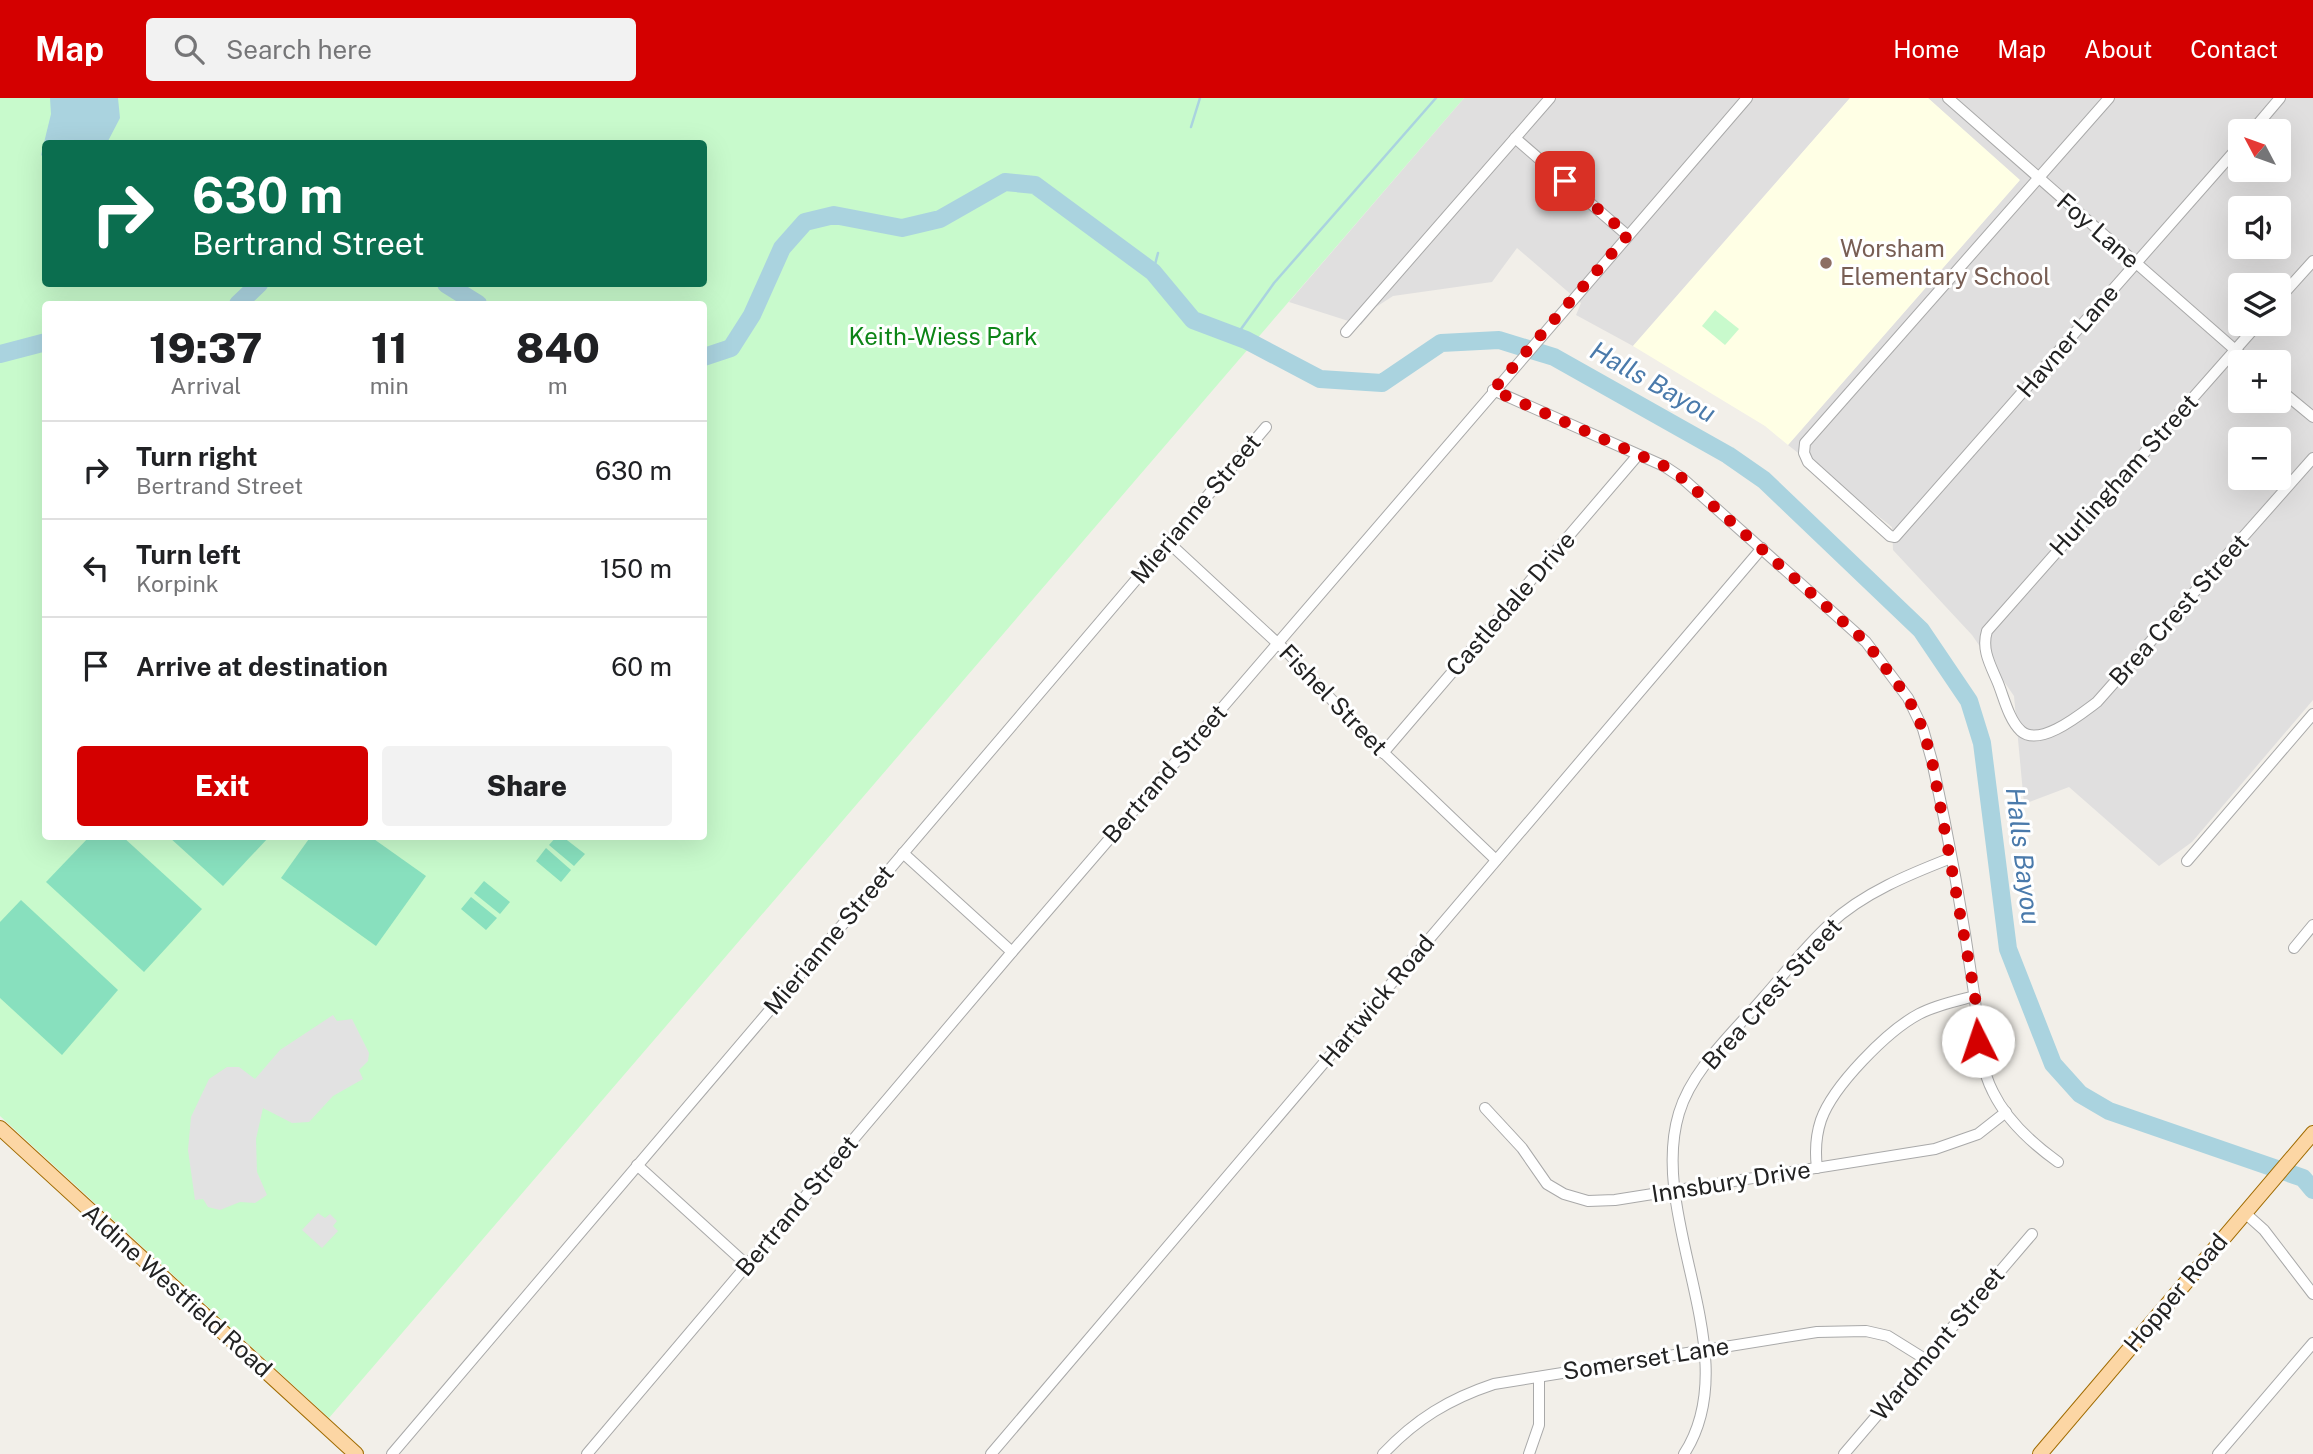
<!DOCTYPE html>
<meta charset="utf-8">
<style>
body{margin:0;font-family:"Public Sans",sans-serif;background:#f2f2f2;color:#202124;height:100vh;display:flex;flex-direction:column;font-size:26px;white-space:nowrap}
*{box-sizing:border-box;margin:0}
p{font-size:23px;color:#757577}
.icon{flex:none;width:38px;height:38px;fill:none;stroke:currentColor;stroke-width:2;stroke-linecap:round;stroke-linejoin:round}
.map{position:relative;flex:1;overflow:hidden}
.side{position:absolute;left:42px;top:203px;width:665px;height:539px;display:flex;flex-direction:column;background:#fff;border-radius:7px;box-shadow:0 7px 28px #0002}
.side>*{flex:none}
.top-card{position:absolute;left:42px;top:42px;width:665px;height:147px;border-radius:7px;box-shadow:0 7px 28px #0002;background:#0b6e4f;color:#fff;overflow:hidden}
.needle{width:46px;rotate:311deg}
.fabs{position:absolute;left:2228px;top:21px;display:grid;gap:14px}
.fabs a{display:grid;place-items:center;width:63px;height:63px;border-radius:7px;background:#fff;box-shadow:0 7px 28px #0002;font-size:35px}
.pin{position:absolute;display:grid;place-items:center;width:60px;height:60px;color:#fff;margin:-30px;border-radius:14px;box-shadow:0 4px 10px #0006}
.me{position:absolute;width:77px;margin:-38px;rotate:356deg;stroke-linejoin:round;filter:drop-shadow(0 0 5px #0008)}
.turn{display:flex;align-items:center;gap:24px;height:147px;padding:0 35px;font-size:32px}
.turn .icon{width:91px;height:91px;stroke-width:2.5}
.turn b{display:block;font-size:49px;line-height:60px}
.eta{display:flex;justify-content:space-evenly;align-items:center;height:119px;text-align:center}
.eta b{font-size:42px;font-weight:800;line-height:49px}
.cta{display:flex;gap:14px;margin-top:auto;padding:14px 35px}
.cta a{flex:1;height:80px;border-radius:7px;background:#d40000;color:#fff;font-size:28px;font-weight:800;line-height:80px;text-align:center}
.cta a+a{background:#f2f2f2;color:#202124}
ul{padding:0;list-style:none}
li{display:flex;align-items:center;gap:21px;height:98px;padding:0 35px;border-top:2px solid #e0e0e0}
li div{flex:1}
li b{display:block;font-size:26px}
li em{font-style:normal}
header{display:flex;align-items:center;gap:42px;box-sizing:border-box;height:98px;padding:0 35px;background:#d40000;color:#fff}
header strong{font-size:33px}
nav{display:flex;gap:38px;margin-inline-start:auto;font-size:24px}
.search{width:490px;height:63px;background:#f2f2f2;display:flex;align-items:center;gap:18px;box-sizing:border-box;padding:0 24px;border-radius:7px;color:#757577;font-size:26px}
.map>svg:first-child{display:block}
.residential{fill:#e0dfdf;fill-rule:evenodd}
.education{fill:#ffffe5}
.park{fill:#c8facc;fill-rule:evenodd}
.pitch{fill:#88e0be}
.parking{fill:#e2e2e2}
.water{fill:#aad3df}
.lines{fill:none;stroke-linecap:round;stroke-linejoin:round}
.stream{stroke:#aad3df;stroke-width:2.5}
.river{stroke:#aad3df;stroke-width:18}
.minor-casing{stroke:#a9a9a9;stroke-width:12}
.major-casing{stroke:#a06b00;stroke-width:16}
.minor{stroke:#fff;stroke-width:10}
.major{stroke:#fcd6a4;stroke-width:14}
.route{stroke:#d40000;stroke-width:12;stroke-dasharray:0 21.6}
.education-dot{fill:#8d6e63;stroke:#fff;stroke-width:2.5}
.labels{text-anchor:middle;stroke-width:6;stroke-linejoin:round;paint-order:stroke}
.street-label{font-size:24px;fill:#222;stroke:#fff}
.education-label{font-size:24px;fill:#785e54;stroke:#fff;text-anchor:start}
.park-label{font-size:24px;fill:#0c8416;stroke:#fff}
.water-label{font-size:26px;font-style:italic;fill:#4a7aab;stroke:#fff}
</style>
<header>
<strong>Map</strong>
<div class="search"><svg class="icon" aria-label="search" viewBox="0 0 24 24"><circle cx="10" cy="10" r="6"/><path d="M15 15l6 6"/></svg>Search here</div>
<nav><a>Home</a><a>Map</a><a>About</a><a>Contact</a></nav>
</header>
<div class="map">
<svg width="2313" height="1356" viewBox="0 0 2313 1356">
<rect width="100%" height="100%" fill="#f2efe9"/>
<g class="residential">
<polygon points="1464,0 1850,0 1633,248 1576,217 1581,205 1517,150 1492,184 1393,198 1376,209 1361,227 1289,204"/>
<path d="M1928,0H2313V602L2192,744L2159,768L2069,689L2024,706L2014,598L1972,537L1893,452L1892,429L1788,347L2019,83ZM2240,33H2278V72H2240ZM2240,110H2278V149H2240ZM2240,187H2278V226H2240ZM2240,264H2278V303H2240ZM2240,341H2278V380H2240Z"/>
</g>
<polygon class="education" points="1850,0 1928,0 2020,82 1788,347 1765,328 1633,248"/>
<g class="park">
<path d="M0,0H1464L329,1320L0,1018ZM46,46H704V186H46ZM46,206H704V738H46Z"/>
<polygon points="1715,212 1739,231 1725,247 1702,228"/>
</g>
<g class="pitch">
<polygon points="90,738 123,739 202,811 144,874 46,784"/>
<polygon points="311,738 371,739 426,778 376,848 281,780"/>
<polygon points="169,739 269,739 223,788"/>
<polygon points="556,739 563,739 585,756 574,768 549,747"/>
<polygon points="546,750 571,772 561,784 536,763"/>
<polygon points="484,783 510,804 500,816 474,795"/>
<polygon points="471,799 497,820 486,832 461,811"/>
<polygon points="21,802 118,892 62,957 0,900 0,824"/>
</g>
<g class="parking">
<polygon points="333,917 337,923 352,921 369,955 368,963 359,972 363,981 333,998 309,1024 292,1025 263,1010 256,1041 257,1074 267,1097 255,1105 240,1104 220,1112 208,1109 203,1101 195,1102 188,1052 191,1019 209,981 227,969 239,969 255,981 280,952"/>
<polygon points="318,1115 325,1120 330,1116 337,1123 333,1128 338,1133 322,1150 302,1132"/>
</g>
<polygon class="water" points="50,0 118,0 120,20 107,45 46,46 45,60 41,57 51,16"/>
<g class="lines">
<g class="stream">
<polyline points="1191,29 1200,0"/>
<polyline points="1153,174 1158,155"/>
<polyline points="1236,238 1274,185 1436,0"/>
</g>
<g class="river">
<polyline points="446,186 478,206"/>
<polyline points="238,206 259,186"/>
<polyline points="0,256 46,244"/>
<polyline points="704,259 731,250 752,217 782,150 805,124 834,117 902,130 940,121 1005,84 1035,87 1153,174 1193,222 1246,242 1320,281 1382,285 1441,245 1499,242 1554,259 1728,357 1764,382 1921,532 1969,603 1982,645 2008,851 2053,966 2080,996 2109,1013 2303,1080 2313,1092"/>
</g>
<defs>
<g id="minor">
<polyline points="1948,0 2249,264"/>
<polyline points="2109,0 1805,345 1804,355 1808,364 1890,438 1895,439 2240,47"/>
<polyline points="2252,33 2280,0"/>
<polyline points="1515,40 1627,137"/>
<polyline points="2278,202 2313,163"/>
<path d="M2258,226L1987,533C1981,552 1991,568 1998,585C2004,600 2009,622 2021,633C2040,650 2082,615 2097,604L2313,360"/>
<polyline points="1346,234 1550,0"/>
<polyline points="2278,290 2313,319"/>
<path d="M1493,292L1664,368L1682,380L1866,544L1908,600L1923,631L1932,663C1949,740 1963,818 1974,895C1979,929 1977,963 1993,994C2007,1023 2033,1046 2058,1064"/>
<polyline points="1168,444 1287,554 1364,636 1496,762"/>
<polyline points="1383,655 1638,357"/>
<polyline points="903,755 1012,854"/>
<polyline points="2187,763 2313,616"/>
<polyline points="2294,850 2313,827"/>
<polyline points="1485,1010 1522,1050 1547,1086 1564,1096 1588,1103 1615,1102 1935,1051 1978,1036 2006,1014"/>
<polyline points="637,1067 747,1167"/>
<path d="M1817,1070C1815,1054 1816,1037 1821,1022C1833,988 1887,933 1919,916C1936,907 1956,903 1975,898"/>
<polyline points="2245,1115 2264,1132 2313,1196"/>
<polyline points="392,1356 1266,329"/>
<polyline points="587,1356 1012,854 1747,0"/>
<polyline points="991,1356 1762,450"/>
<path d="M1383,1356C1416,1321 1449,1301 1494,1286L1817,1234L1866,1233L1888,1238L1925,1261"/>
<polyline points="1529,1356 1539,1327 1539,1279"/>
<path d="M1684,1356C1748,1257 1647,1121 1679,1015C1692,971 1734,934 1763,900C1785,875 1806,848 1830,826C1863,795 1910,776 1951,760"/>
<polyline points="1844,1356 2032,1136"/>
<polyline points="2218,1356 2313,1245"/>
</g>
<g id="major">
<polyline points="0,1030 356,1356"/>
<polyline points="2040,1356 2313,1035"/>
</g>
</defs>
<use href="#minor" class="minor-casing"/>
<use href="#major" class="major-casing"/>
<use href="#minor" class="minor"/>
<use href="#major" class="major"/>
</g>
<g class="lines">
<polyline class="route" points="1565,83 1628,137 1493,292 1664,368 1682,380 1866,544 1908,600 1923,631 1932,663 1975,898 1978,943"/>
</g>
<circle class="education-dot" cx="1826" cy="165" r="7"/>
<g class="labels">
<g class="street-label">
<text transform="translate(2098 133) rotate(41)" y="8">Foy Lane</text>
<text transform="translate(2068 243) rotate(-49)" y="8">Havner Lane</text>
<text transform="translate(2124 377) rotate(-48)" y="8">Hurlingham Street</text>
<text transform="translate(1196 411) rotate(-50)" y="8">Mierianne Street</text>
<text transform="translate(1511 506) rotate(-49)" y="8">Castledale Drive</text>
<text transform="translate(2179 512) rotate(-48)" y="8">Brea Crest Street</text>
<text transform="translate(1333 602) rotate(46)" y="8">Fishel Street</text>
<text transform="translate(1165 676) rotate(-49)" y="8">Bertrand Street</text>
<text transform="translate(829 842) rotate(-50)" y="8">Mierianne Street</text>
<text transform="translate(1772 896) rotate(-48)" y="8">Brea Crest Street</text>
<text transform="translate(1377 903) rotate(-50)" y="8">Hartwick Road</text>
<text transform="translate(1731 1084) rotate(-9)" y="8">Innsbury Drive</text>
<text transform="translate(797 1108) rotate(-50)" y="8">Bertrand Street</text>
<text transform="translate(177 1193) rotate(42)" y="8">Aldine Westfield Road</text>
<text transform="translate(2176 1195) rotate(-50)" y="8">Hopper Road</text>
<text transform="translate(1938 1246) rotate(-50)" y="8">Wardmont Street</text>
<text transform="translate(1646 1261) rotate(-9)" y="8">Somerset Lane</text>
</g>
<g class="education-label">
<text x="1840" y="159">Worsham<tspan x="1840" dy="28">Elementary School</tspan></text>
</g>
<g class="park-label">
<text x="943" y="247">Keith-Wiess Park</text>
</g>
<g class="water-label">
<text transform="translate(1653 284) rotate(29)" y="9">Halls Bayou</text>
<text transform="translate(2023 758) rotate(83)" y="9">Halls Bayou</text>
</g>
</g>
</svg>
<div class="fabs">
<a><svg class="needle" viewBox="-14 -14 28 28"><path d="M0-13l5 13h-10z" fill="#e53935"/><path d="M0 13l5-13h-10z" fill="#757577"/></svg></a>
<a><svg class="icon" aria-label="sound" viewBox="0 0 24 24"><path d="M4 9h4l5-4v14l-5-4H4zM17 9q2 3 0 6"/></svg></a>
<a><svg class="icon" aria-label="layers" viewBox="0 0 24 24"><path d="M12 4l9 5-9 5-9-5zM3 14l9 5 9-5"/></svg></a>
<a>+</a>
<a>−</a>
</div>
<div class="pin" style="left:1565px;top:83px;background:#d93025"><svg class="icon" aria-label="arrive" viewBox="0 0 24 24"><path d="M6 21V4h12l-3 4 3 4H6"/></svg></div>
<svg class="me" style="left:1978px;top:943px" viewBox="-20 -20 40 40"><circle r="19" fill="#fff"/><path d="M0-13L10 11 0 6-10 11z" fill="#d40000"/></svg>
<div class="top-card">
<div class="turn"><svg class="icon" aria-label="right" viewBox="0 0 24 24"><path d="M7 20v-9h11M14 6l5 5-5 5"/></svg><div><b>630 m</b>Bertrand Street</div></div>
</div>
<section class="side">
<div class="eta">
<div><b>19:37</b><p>Arrival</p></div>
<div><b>11</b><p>min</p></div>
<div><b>840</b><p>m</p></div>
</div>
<ul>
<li><svg class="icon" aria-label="right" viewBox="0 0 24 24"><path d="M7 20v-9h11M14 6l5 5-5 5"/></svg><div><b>Turn right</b><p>Bertrand Street</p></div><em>630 m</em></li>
<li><svg class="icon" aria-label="left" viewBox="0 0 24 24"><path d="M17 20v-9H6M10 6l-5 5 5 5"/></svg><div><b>Turn left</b><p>Korpink</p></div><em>150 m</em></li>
<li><svg class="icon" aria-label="arrive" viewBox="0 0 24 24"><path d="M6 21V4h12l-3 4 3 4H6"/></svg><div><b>Arrive at destination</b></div><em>60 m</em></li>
</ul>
<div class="cta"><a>Exit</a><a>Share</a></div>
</section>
</div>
